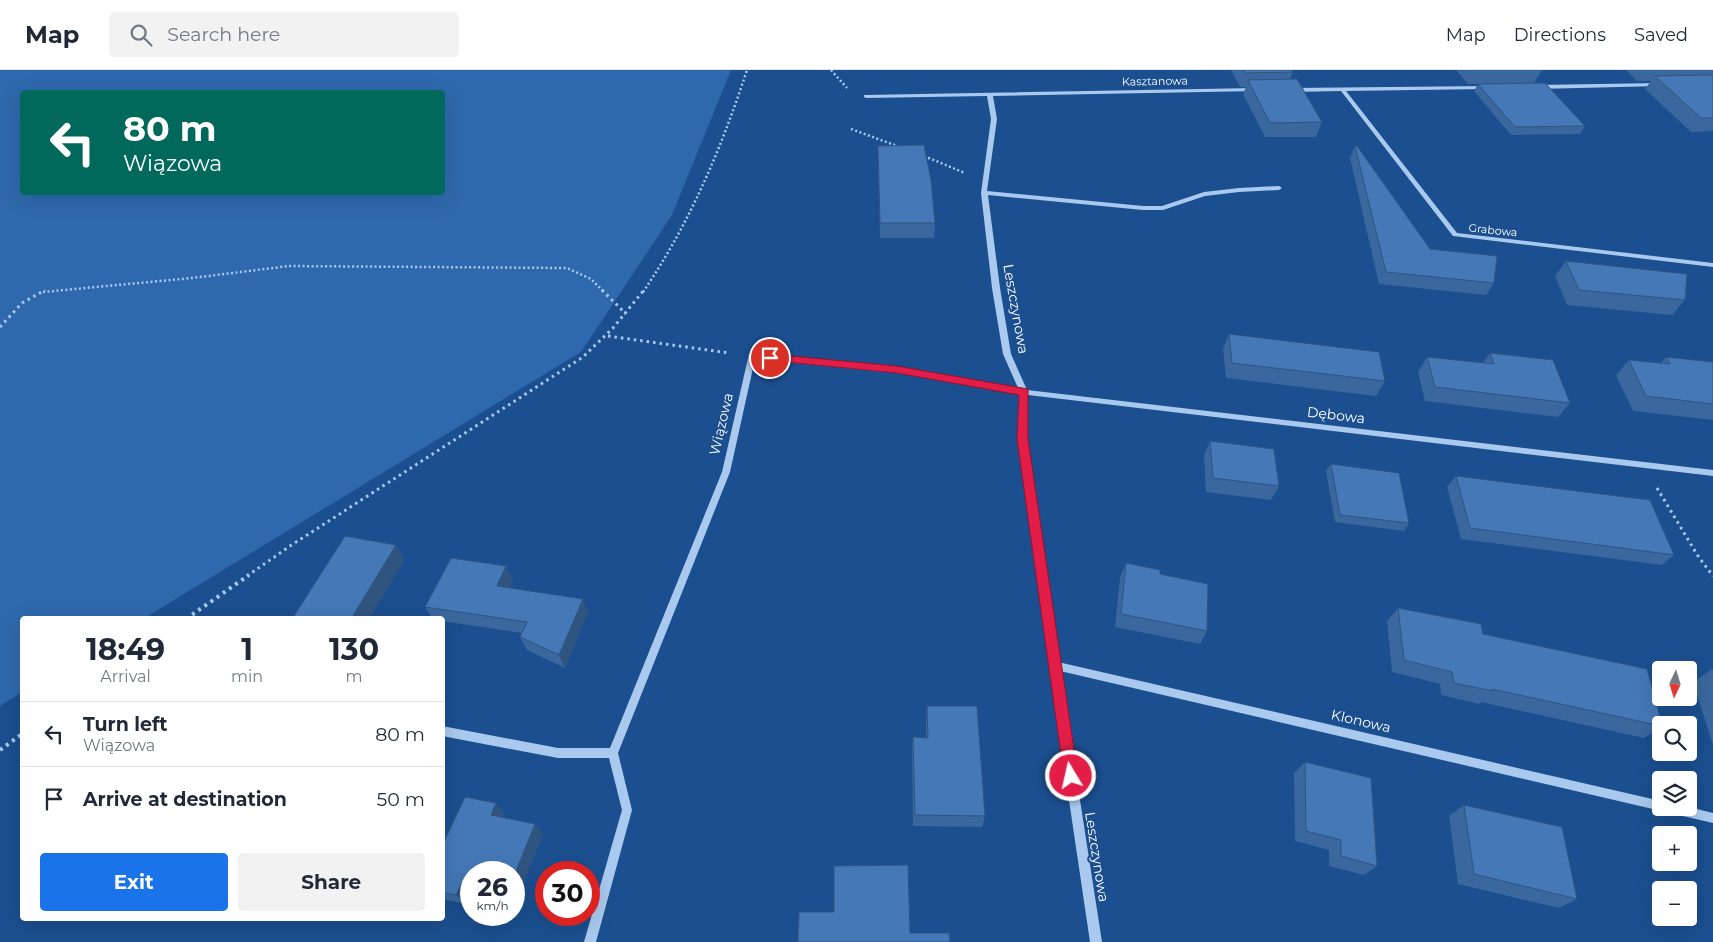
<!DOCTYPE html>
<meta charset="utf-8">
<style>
body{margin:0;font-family:Montserrat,sans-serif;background:#f2f2f3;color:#1f2937;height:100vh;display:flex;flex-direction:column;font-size:19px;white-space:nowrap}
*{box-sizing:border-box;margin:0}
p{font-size:16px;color:#747a83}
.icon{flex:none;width:28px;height:28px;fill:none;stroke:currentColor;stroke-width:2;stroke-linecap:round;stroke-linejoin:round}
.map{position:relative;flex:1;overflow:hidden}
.drawer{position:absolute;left:20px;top:546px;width:425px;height:305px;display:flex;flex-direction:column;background:#fff;border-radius:5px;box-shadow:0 5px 20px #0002}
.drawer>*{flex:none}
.top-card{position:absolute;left:20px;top:20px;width:425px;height:105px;border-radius:5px;box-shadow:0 5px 20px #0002;background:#00695c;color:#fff;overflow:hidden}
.needle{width:32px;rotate:184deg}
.controls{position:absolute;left:1652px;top:591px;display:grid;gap:10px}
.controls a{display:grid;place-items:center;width:45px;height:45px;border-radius:5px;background:#fff;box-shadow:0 5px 20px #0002;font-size:25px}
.speed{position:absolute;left:460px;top:791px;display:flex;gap:10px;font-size:25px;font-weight:700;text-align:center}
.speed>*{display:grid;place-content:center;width:65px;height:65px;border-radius:50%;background:#fff;box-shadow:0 5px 20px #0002;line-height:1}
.speed small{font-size:12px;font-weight:400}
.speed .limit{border:8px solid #d22;background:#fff;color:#111}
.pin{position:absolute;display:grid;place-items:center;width:42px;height:42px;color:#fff;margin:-21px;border:2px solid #fff;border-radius:50%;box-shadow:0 1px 5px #0007}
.me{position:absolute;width:55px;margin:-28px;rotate:351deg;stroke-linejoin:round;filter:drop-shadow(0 0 4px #0008)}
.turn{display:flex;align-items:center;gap:18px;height:105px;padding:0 20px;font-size:22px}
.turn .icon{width:65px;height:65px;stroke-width:2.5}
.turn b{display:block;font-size:35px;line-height:42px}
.eta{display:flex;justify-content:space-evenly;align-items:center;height:85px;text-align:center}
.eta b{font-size:30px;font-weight:700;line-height:35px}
.button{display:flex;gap:10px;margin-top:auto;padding:10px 20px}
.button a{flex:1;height:58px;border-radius:5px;background:#1a73e8;color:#fff;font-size:20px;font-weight:700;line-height:58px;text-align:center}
.button a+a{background:#f2f2f3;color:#1f2937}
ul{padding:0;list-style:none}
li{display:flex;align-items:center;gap:15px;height:65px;padding:0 20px;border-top:1px solid #e0e1e3}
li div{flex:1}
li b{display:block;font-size:19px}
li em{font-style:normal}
header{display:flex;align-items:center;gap:30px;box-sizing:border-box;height:70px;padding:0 25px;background:#fff;border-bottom:1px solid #e0e1e3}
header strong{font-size:24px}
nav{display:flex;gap:28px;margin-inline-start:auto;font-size:18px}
.search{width:350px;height:45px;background:#f2f2f3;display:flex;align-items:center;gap:12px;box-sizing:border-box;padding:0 18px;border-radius:5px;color:#747a83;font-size:19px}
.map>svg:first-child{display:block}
.green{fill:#2e69ad;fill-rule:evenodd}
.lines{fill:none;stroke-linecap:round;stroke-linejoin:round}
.path-far2{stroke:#a9c9ee;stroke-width:2.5;stroke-dasharray:2 2.5;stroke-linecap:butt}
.path-far1{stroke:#a9c9ee;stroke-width:3;stroke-dasharray:2.5 4;stroke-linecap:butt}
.path{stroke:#a9c9ee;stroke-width:4;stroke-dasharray:3 4.5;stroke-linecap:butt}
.minor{fill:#a9c9ee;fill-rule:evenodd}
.wall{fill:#3a679d}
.shaded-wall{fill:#305480}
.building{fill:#4478b7;stroke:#305480}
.route{fill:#e11d48;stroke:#92132f}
.labels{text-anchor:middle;stroke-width:4.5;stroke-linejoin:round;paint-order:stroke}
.far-street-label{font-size:11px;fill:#fff;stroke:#1b4f8f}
.street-label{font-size:14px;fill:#fff;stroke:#1b4f8f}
</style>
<header>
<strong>Map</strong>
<div class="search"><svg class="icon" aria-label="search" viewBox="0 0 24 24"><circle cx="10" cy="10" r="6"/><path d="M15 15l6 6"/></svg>Search here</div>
<nav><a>Map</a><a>Directions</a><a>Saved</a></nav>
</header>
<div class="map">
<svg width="1713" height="872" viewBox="0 0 1713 872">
<rect width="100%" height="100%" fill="#1b4f8f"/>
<path class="green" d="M0,0H731L672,145L581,282L143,549H22V622L0,636ZM22,22H442V122H22Z"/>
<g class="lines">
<g class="path-far2">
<polyline points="831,0 847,18"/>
<polyline points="851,59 900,77"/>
<polyline points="924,86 965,103"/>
<polyline points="43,222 192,208 289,196 567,198 591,209 604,222"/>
<path d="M643,222C690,153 721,79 747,0"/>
</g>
<g class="path-far1">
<polyline points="602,220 626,244"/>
<polyline points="0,257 22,233 45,220"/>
<polyline points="608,266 729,283"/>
<polyline points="1657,418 1698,486 1713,506"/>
<polyline points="247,506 290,476 583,287 613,258 644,220"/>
</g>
<g class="path">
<polyline points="186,549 249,505"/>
<polyline points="0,680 22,664"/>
</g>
<g class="minor">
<polygon points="1659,13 1662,15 1661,16 1537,19 1534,17 1537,15"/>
<polygon points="1488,16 1489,17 1486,19 1346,21 1457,163 1713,193 1713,197 1453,166 1341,21 1292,22 1289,20 1292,18"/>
<polygon points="1256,18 1258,19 1258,21 993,26 997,49 987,121 1143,136 1162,136 1204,122 1239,118 1279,116 1282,118 1279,120 1239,122 1205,126 1163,140 1143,140 988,125 1000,218 1011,284 1027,320 1713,400 1713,406 1028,325 1027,369 1058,592 1661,731 1661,738 1689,737 1713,743 1713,753 1060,601 1102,872 1090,872 1049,595 1019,369 1020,324 897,303 755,289 730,402 618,683 632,740 596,872 584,872 622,740 609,688 558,688 442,666 442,656 558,678 610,678 722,402 749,284 897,297 1018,318 1003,284 992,218 981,123 991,49 987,26 866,28 864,27 864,25"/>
</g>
</g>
<g class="wall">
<polygon points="1231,0 1292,0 1293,2 1290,9 1322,52 1316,67 1265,67 1243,24 1246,17 1240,17"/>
<polygon points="1456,0 1542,0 1534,13 1585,56 1580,64 1511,65 1474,21 1478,14 1468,14"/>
<polygon points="1626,0 1713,0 1713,61 1691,62 1645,19 1651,11 1637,11"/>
<polygon points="878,76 935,153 934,168 880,168"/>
<polygon points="1355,76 1430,179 1494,213 1486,225 1379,214 1350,88"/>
<polygon points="1566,191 1685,230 1672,245 1567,235 1555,206"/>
<polygon points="1229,264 1385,311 1376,326 1226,308 1223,279"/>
<polygon points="1490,283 1570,333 1558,347 1425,331 1418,302 1427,287 1483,293"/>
<polygon points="1666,287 1713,292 1713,350 1633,341 1616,305 1629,290 1661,293"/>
<polygon points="1210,371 1279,416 1271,430 1206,422 1204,386"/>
<polygon points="1331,394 1409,453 1404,461 1335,452 1326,401"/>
<polygon points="1456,406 1674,485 1662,495 1461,469 1447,417"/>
<polygon points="1126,493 1160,504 1207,561 1200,574 1115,557 1120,507"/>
<polygon points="513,510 509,518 588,542 565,598 527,580 520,567 522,563 442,551 442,549 433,549 425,537"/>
<polygon points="1398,538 1483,564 1661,655 1661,657 1644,668 1481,632 1479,634 1441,625 1440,614 1392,602 1387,551"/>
<polygon points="1712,599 1713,600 1713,675 1693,612"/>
<polygon points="927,636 985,746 982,757 913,756 912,679 913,667 926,668 926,648"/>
<polygon points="1305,692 1377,796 1364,805 1329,796 1329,780 1295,771 1294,703"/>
<polygon points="1464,735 1577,829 1559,838 1458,814 1449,746"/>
<polygon points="505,743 503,748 543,764 516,831 514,831 514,802 471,802 471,823 466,834 442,829 442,776"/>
</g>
<g class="shaded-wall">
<polygon points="396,475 405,489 369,549 351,549"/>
<polygon points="506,496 513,510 504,529 497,516"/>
<polygon points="583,529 588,542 565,598 559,585"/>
<polygon points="496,733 505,743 500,755 491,745"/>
<polygon points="535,754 543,764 516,831 514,829 514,806"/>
<polygon points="461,814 471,823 466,834 456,825"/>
</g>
<g class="building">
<polygon points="1243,0 1292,0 1293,2 1245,3"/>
<polygon points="1713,5 1713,48 1701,48 1655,6"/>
<polygon points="1297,9 1322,52 1270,53 1248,10"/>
<polygon points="1545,13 1585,56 1515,57 1478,14"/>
<polygon points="924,75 931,110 935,153 880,153 878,76"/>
<polygon points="1355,76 1357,76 1430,179 1497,186 1494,213 1386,202"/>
<polygon points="1566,191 1687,204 1685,230 1579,220"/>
<polygon points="1229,264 1379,282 1385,311 1232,293"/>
<polygon points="1490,283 1553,290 1570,333 1435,317 1427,287 1494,294"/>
<polygon points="1666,287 1713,292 1713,334 1646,326 1629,290 1670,294"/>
<polygon points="1210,371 1274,379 1279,416 1213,408"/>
<polygon points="1331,394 1399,403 1409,453 1340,445"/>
<polygon points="1456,406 1650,430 1674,485 1470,458"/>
<polygon points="345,466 396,475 351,549 292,549"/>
<polygon points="451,488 506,496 497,516 583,529 559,585 520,567 527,552 425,537"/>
<polygon points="1126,493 1160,500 1160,504 1208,514 1207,561 1121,544"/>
<polygon points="1398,538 1481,554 1483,564 1647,599 1662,655 1661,656 1492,619 1493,621 1454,613 1452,602 1404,590"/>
<polygon points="927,636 977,636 985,746 915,745 913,667 928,668"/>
<polygon points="1305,692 1371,708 1377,796 1341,786 1341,770 1306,761"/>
<polygon points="465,727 496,733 491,745 535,754 514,806 514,802 471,802 471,816 461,814 456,825 442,822 442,776"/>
<polygon points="1464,735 1562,757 1577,829 1474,804"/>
<polygon points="908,795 910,863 949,863 950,872 798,872 799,842 834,842 834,796"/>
</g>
<polygon class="route" points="770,284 897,296 1028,319 1028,369 1078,706 1076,710 1071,712 1066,710 1064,706 1017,369 1019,325 897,303 766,290 766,285"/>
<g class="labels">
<g class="far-street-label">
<text transform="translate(1155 11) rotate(-1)" y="4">Kasztanowa</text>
<text transform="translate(1493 160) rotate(6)" y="4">Grabowa</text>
</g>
<g class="street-label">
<text transform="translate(1016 239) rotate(80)" y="5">Leszczynowa</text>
<text transform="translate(1336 345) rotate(7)" y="5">Dębowa</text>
<text transform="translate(721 354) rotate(-77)" y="5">Wiązowa</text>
<text transform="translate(1361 651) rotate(13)" y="5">Klonowa</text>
<text transform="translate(1097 787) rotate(81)" y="5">Leszczynowa</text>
</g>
</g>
</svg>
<div class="controls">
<a><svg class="needle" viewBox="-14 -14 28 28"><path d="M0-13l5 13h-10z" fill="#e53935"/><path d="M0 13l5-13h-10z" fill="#747a83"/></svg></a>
<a><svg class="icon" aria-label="search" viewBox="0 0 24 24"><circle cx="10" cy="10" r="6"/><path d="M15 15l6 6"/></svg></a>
<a><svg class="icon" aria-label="layers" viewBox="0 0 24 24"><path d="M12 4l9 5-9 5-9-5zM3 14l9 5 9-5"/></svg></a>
<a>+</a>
<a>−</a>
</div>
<div class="speed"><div>26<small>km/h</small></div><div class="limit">30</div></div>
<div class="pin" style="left:770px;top:288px;background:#d93025"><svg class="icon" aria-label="arrive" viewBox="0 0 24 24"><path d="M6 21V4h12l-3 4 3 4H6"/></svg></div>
<svg class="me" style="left:1071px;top:706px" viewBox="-20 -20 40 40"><circle r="17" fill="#e11d48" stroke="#fff" stroke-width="3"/><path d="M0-11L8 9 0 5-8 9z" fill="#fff"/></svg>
<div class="top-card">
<div class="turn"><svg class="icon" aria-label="left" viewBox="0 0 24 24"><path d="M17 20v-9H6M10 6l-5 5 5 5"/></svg><div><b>80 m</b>Wiązowa</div></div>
</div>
<section class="drawer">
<div class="eta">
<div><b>18:49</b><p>Arrival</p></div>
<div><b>1</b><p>min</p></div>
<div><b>130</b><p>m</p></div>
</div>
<ul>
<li><svg class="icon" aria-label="left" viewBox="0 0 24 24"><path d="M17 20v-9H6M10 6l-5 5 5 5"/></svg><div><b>Turn left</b><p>Wiązowa</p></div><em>80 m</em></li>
<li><svg class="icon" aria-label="arrive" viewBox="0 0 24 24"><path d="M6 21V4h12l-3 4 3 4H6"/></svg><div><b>Arrive at destination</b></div><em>50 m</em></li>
</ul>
<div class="button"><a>Exit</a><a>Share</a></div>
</section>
</div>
